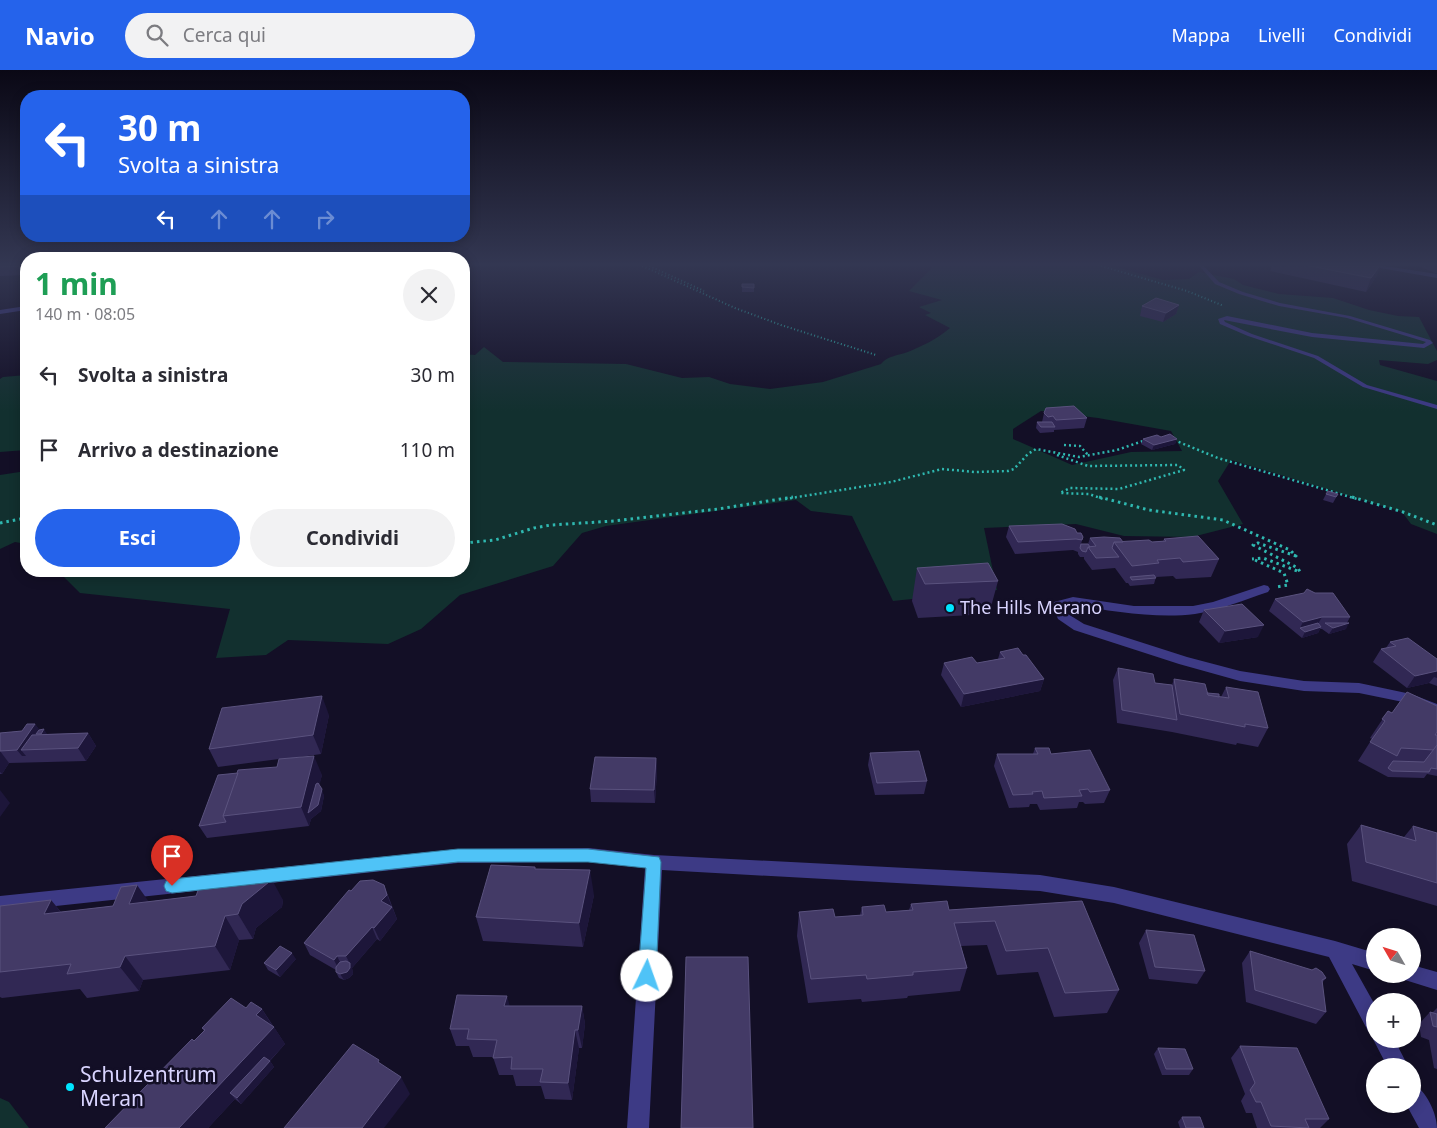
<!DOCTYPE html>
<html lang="it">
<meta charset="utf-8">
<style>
body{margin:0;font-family:"Noto Sans",sans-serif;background:#f2f2f3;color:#2b2b33;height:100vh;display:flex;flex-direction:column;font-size:19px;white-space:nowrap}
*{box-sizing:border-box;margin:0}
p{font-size:16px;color:#7c7c81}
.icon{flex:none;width:28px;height:28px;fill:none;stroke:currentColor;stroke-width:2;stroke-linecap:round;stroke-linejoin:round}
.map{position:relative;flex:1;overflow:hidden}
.side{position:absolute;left:20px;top:182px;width:450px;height:325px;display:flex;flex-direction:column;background:#fff;border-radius:20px;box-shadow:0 2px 12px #0003}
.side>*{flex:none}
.top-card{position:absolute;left:20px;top:20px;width:450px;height:152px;border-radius:20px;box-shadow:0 2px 12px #0003;background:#2563eb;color:#fff;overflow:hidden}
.needle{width:32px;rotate:309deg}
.controls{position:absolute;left:1366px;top:858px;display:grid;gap:10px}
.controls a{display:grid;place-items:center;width:55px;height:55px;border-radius:50%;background:#fff;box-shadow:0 2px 12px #0003;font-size:25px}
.pin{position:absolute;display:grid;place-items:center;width:42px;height:42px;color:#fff;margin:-51px -21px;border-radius:50% 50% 50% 0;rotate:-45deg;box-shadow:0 0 5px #0007}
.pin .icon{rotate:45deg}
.me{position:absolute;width:55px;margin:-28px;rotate:3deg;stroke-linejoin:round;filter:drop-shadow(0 0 4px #0008)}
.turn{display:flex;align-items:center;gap:18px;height:105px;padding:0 15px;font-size:22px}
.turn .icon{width:65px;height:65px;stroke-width:2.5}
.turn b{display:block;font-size:35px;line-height:42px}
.lanes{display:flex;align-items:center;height:48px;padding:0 15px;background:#0003;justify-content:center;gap:25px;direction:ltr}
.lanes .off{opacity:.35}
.round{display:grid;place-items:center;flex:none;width:52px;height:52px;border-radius:26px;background:#f2f2f3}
.headline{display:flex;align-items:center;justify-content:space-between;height:85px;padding:0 15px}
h1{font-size:30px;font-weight:700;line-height:38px;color:#1e9e55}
.button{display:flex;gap:10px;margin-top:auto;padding:10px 15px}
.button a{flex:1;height:58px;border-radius:30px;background:#2563eb;color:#fff;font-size:20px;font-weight:700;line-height:58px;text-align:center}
.button a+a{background:#f2f2f3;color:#2b2b33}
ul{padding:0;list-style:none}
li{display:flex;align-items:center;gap:15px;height:75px;padding:0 15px}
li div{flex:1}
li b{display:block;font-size:19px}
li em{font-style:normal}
header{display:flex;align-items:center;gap:30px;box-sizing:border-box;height:70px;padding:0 25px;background:#2563eb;color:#fff}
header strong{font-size:24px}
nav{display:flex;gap:28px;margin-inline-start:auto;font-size:18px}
.search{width:350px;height:45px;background:#f2f2f3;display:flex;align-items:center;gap:12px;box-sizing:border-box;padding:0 18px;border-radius:28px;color:#7c7c81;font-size:19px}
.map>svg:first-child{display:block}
.green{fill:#12302f;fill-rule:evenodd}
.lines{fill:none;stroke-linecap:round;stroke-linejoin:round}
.path-far2{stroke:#2fb8b0;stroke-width:2;stroke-dasharray:1 2.5;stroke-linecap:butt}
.path-far1{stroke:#2fb8b0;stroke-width:2.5;stroke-dasharray:2 3;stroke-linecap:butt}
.path{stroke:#2fb8b0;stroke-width:3;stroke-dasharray:2.5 4;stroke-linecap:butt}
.service{fill:#3d3a85;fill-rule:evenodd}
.minor{fill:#3d3a85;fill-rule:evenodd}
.wall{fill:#312854}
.shaded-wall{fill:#1d163a}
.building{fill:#433a66;stroke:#5a527e}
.route{fill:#4fc3f7;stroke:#337fa1}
.poi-dot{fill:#00e5ff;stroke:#130f26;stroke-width:2}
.labels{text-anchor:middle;stroke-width:5;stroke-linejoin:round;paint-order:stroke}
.poi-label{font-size:18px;fill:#d9d4ff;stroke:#130f26;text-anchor:start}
.near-poi-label{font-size:21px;fill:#d9d4ff;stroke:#130f26;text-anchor:start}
</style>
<header>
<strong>Navio</strong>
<div class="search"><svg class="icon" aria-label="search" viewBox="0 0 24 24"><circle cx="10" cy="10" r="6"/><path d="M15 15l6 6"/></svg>Cerca qui</div>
<nav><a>Mappa</a><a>Livelli</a><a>Condividi</a></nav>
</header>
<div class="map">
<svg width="1437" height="1058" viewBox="0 0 1437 1058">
<rect width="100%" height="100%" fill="#130f26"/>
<g class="green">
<path d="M931,193H1102L1163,210L1189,209L1199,202L1234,209L1243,215L1279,224L1333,228L1369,240L1398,246L1419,247L1437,281V290L1428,294L1379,290L1380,295L1437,311V464L1411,454L1402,442L1231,390L1218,411L1243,454L1192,467L1124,466L1076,454L984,458L997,520L893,531L852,446L811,441L796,430L606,456L582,463L553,496L460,525L421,559L388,574L288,570L266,585L216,588L230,539L80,523L58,501H464V284L475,285L484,277L503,292L626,294L682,308L709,307L730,314L770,319L823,312L881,294C888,286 895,286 905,283C921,277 937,269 950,258L925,245L931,243L919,237L942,230L909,221L932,198ZM1041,341L1098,348L1171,361L1182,381L1131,382L1072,395L1013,369V359Z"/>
<polygon points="26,305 26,380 0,382 0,309 3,307"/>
<polygon points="26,401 26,474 15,472 0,479 0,405"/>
<polygon points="0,1028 9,1032 29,1058 0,1058"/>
</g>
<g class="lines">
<g class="path-far2">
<polyline points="636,193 735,238 781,255 876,285"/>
<polyline points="643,193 704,221"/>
<polyline points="1091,193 1187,221 1224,236"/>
</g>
<g class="path-far1">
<polyline points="1174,370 1218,388 1357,429"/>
<polyline points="1064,375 1080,376 1088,385"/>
<polyline points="1057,385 1088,396 1178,395 1184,400 1119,419 1070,418 1060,423 1089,424 1103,429"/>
<polyline points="785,429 891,412 942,399 975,402 1008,401 1014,399 1028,384 1036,379 1079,387 1117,380 1146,370"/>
</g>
<g class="path">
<polyline points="1099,427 1149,440 1223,450 1290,480 1296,486 1258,473 1253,475 1298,498 1300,502 1263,488 1252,489"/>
<polyline points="1352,427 1403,442 1437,455"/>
<polyline points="0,453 26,448"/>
<polyline points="464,473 495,470 534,458 551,455 614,451 718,439 793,427"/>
<polyline points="1255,490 1284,503 1288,515 1276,517"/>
</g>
<polygon class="service" points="1197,193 1201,193 1219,212 1243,222 1280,233 1350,246 1430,270 1433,273 1424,278 1312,267 1224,250 1225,252 1252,264 1318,286 1367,315 1437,335 1437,339 1363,317 1314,288 1248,266 1220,254 1218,249 1227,246 1312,263 1423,274 1426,272 1347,248 1279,236 1239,224 1215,214"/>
<g class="minor">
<polygon points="1352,193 1365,193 1437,204 1437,208"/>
<polygon points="26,236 26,240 0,244 0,240"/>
<path d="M1264,515L1268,516L1270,519L1268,522C1244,530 1220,540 1195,544C1156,549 1112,541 1073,535L1065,537L1068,544L1084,554L1187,587L1240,601L1304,611L1359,613L1411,624L1437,634V645L1408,633L1359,623L1304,621L1240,611L1179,594L1074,560L1058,549L1052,535L1054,532L1073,527L1134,536H1193L1213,532Z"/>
<polygon points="589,778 654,785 1040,805 1114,817 1335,871 1375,883 1375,901 1352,894 1375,935 1375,964 1368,961 1329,887 1114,833 1040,821 662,800 649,1058 627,1058 645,798 589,792 458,793 0,842 0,826 458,779"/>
<polygon points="1412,895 1437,902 1437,920 1405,910 1403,904 1412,904"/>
<polygon points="1375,964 1375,969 1394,969 1408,996 1387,996 1373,969"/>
<path d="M1412,1014C1426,1019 1437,1044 1437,1058H1419L1406,1034H1412Z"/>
</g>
</g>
<g class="wall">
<polygon points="0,193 26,193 26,205 0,206"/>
<polygon points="854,193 882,193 875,197"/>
<polygon points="1273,193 1372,193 1381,194 1376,207 1366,222 1270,201"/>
<polygon points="1412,193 1437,193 1437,203 1435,203"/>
<polygon points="754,214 754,222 742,222 742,217"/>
<polygon points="1179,235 1176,244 1163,252 1140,246 1142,236"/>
<polygon points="1044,343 1087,348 1084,358 1054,360 1054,362 1040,363 1036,358 1037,352 1042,352"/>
<polygon points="1161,367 1177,369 1175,374 1152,380 1141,374 1143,369"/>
<polygon points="1326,424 1338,424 1333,433 1323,430"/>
<polygon points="1009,456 1077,463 1083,467 1081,474 1088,474 1090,468 1123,472 1152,472 1163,471 1164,469 1219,489 1211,507 1176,509 1173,506 1156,507 1154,514 1130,516 1128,513 1126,513 1115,498 1092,500 1084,489 1084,487 1080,487 1078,484 1078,482 1073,480 1015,484 1006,467"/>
<polygon points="917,498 998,511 989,544 918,548 912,531"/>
<polygon points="1275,529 1350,547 1347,553 1346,559 1329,564 1322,559 1320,559 1318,563 1302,568 1269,541"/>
<polygon points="1204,540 1258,567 1219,573 1199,552"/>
<polygon points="1390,572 1437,589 1437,616 1429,613 1407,618 1373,592 1381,579 1386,578"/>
<polygon points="1000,582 1044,609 1040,621 961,637 941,605 944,593 977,593 998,589"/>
<polygon points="1118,598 1155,613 1172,615 1174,609 1219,627 1221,627 1226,617 1268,658 1258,677 1237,673 1236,675 1172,662 1117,653 1113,610"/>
<polygon points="1437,636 1437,706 1427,704 1424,708 1388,707 1358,691 1372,669 1370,668 1388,641 1392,643"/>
<polygon points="329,645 321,684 293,688 322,705 319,715 324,726 321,741 311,749 309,756 207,768 199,756 277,697 279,689 218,697 209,679"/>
<polygon points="35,654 39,660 47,664 88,663 96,676 86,691 9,693 2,704 0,704 0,663 22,661"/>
<polygon points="1035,678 1051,684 1110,720 1104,733 1085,734 1083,732 1079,732 1077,738 1040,740 1037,734 1030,734 1029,737 1009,738 994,696 997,684 1033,684"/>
<polygon points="870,683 927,711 924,724 875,725 868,695"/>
<polygon points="656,688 657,701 655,733 591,732 590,719"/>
<polygon points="1361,755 1404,767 1413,756 1437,763 1437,836 1352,811 1347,774"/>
<polygon points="220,805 223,812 283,830 282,837 256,858 253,869 239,870 230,900 143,910 139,921 87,928 80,919 2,928 0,927 0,836 51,830 61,842 196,826"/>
<polygon points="384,815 397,849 380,871 377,869 352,898 353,904 349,908 344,910 339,908 336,902 336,900 310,885 304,873 351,821"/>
<polygon points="594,825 583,877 483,871 476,847"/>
<polygon points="1082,831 1119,920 1107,943 1054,947 1038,902 997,905 987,875 961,876 967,898 960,921 908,926 907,928 862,932 861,929 808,933 797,866 799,842 835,847 860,845 862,837 886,842 909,840 911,834 949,840"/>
<polygon points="1146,860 1205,901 1197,914 1149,909 1139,873"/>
<polygon points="1250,881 1326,908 1322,913 1326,942 1316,954 1246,932 1242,893"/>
<polygon points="296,889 280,907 268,900 264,893"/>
<polygon points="510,936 582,936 585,954 582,978 579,978 572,1030 545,1029 541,1016 516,1016 513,1005 499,1005 493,987 473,987 469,976 456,976 450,959"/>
<polygon points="246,938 262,939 285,974 270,991 274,997 241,1034 235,1029 208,1058 105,1058 194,971 204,961 202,958"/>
<polygon points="1437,938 1437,999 1434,998 1429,970 1421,967 1419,954 1430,942 1432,943"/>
<polygon points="1240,976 1329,1049 1320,1058 1257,1058 1252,1043 1246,1043 1241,1031 1245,1024 1231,988"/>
<polygon points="1158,978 1193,999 1189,1005 1162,1005 1154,984"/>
<polygon points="1182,1047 1204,1058 1180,1058 1178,1052"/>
</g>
<g class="shaded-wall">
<polygon points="875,193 882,193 875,197"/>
<polygon points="1381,194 1376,207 1366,222 1371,208"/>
<polygon points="1179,235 1176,244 1163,252 1166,243"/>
<polygon points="1177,369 1175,374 1152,380 1154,375"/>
<polygon points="1322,547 1315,559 1300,558 1303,552"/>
<polygon points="1349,553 1346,559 1329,564 1333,558"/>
<polygon points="1264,555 1258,567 1219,573 1225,561"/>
<polygon points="1321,557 1318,563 1302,568 1305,562"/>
<polygon points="1437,601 1437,608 1434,607 1429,613 1407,618 1415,606"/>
<polygon points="1044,609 1040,621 961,637 964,624"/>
<polygon points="322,626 329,645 321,684 313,665"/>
<polygon points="35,654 42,663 44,659 48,666 21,680 26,686 22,686 17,680"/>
<polygon points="88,663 96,676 86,691 78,678"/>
<polygon points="0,681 9,693 2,704 0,702"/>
<polygon points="314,686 322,705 314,738 322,719 324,726 321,741 311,749 309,756 301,737"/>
<polygon points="656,688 657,701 655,733 654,720"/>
<polygon points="0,720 10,733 0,747"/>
<polygon points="590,800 594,825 583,877 579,853"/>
<polygon points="220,805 234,830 217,812"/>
<polygon points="270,806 283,830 282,837 256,858 253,869 238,844 242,834"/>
<polygon points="137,815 154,839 129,834"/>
<polygon points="387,825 397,849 380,871 374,858 381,831"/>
<polygon points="51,830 70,854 44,844"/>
<polygon points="225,846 239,870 230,900 215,876"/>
<polygon points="372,857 377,869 352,898 353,904 349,908 344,910 340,904 350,894 346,886"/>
<polygon points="292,883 296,889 280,907 276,900"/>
<polygon points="125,886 143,910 139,921 120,897"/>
<polygon points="337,886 343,898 340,902 334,890"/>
<polygon points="507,926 512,944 504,936"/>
<polygon points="582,936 585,954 582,978 578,960"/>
<polygon points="262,939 273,957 256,945"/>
<polygon points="274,957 285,974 236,1027 230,1023 235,1029 208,1058 179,1058"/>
<polygon points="575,960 579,978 572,1030 568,1013"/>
<polygon points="270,991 274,997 241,1034 237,1028"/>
<polygon points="401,1007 410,1024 384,1058 362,1058"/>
</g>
<g class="building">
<polygon points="0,193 26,193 26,196 0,197"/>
<polygon points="1295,193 1372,193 1381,194 1371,208"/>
<polygon points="742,214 754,214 754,218 742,217"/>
<polygon points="1156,228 1179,235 1166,243 1142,236"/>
<polygon points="1074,336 1087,348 1056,350 1053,346 1048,347 1044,343 1046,338"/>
<polygon points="1037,352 1052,352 1055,357 1041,357"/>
<polygon points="1170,364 1177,369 1154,375 1143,369 1157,365 1161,367"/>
<polygon points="1328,421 1338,424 1336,427 1326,424"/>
<polygon points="1062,454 1075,459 1077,463 1081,463 1083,467 1082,470 1076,469 1018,472 1009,456"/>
<polygon points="1198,466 1219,489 1183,492 1180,488 1157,490 1159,493 1132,496 1114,472 1149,470 1152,472 1166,471 1164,469"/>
<polygon points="1104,467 1120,468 1123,472 1114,472 1112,478 1119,487 1096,488 1088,477 1096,476 1090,468"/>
<polygon points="1081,474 1088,474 1090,477 1088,477 1086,482 1082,481 1080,478"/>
<polygon points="988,493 998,511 925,514 917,498"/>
<polygon points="1154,505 1156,508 1132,510 1130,507"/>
<polygon points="1307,519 1315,523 1333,523 1350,547 1322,547 1303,552 1275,529 1304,523"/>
<polygon points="1242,534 1264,555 1225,561 1204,540"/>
<polygon points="1318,553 1321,557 1305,562 1300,558"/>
<polygon points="1325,553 1349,553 1333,558"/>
<polygon points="1408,568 1437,589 1437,601 1415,606 1381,579 1396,576 1390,572"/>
<polygon points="1018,578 1023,585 1026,585 1044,609 964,624 944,593 972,587 977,593 1005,588 1000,582"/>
<polygon points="1118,598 1153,604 1155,613 1172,615 1177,650 1122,640"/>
<polygon points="1174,609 1205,614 1208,625 1229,628 1226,617 1258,622 1268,658 1245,654 1245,657 1180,644"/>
<polygon points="1407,622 1437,636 1437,662 1435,665 1437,665 1437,675 1434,680 1401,678 1397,686 1370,672 1385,651 1382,649 1388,641 1392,643"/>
<polygon points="1207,623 1219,624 1219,627 1208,625"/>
<polygon points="322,626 313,665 209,679 222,638"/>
<polygon points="27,654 35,654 17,680 0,681 0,663 22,661"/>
<polygon points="44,659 41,664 36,664 39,660"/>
<polygon points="88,663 78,678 21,680 32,665"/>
<polygon points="1437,675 1437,699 1431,698 1429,702 1392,701 1388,698 1393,691 1424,692"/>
<polygon points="1035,678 1049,678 1051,684 1090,680 1110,720 1090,722 1088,719 1079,720 1082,726 1044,728 1042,721 1032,722 1033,724 1013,725 997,684 1038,684"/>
<polygon points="919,681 927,711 877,713 870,683"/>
<polygon points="314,686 301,737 223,746 238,700 277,697 279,689"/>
<polygon points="595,687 656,688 654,720 590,719"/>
<polygon points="238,703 223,746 226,752 199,756 218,705"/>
<polygon points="318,713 322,719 318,735 308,743 316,714"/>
<polygon points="1361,755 1416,771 1413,756 1437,763 1437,813 1366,792"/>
<polygon points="491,795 535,797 535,799 590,800 579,853 476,847"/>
<polygon points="220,805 217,812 270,806 269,812 242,834 238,844 225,846 215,876 125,886 120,897 67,904 71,894 0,902 0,836 51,830 44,844 113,836 121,817 137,815 129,834 196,826 203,807"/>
<polygon points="373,810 384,815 387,825 381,831 392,837 374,858 372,857 346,886 337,886 334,890 304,873 349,820 351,821 360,811"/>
<polygon points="947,831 949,840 1082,831 1119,920 1065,923 1048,878 1006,881 995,851 954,853 967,898 913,902 913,905 867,909 866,905 811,909 799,842 833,839 835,847 863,845 862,837 884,835 886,842 913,840 911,834"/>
<polygon points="1146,860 1194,865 1205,901 1155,897"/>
<polygon points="280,876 292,883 276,900 264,893"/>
<polygon points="1250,881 1312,900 1316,898 1322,902 1326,908 1322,910 1326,942 1255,920"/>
<polygon points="686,887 748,887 753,1058 681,1058"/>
<polygon points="346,891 350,893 350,898 347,902 340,904 336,902 336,897 340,892"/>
<polygon points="457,925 507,926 504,936 582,936 578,960 575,960 568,1013 540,1012 543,999 511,999 512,987 493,988 497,970 467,969 469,959 450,959"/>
<polygon points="231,928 246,938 251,932 262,939 256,945 274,957 179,1058 105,1058 192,969 194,971 205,960 202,958"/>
<polygon points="1430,942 1437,944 1437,957 1433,956"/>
<polygon points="353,974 379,990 378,992 401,1007 362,1058 284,1058"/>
<polygon points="1240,976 1297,978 1329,1049 1305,1049 1309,1058 1271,1056 1261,1032 1256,1032 1250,1020 1255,1013"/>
<polygon points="1158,978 1185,979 1193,999 1166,999"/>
<polygon points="264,987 270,991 237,1028 230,1023"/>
<polygon points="1182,1047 1200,1047 1204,1058 1186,1058"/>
</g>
<linearGradient id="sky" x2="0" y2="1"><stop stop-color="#0a0815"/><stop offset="0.57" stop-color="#333752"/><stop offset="1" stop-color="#333752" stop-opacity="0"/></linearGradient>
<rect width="1437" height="341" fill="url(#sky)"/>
<polygon class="route" points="458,779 588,779 659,787 661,792 656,906 653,912 647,914 641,912 638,906 646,798 588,792 458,792 172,823 166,821 164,816 166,811 172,809"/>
<g class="poi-dot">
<circle cx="950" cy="538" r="5"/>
<circle cx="70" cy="1017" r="5"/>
</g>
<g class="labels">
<g class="poi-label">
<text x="960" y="544">The Hills Merano</text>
</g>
<g class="near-poi-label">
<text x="80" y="1012">Schulzentrum<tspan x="80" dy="24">Meran</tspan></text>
</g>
</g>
</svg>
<div class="controls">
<a><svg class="needle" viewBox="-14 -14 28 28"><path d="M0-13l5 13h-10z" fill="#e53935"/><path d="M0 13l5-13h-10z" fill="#7c7c81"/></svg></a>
<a>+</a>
<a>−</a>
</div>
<div class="pin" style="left:172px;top:816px;background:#d93025"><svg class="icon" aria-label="arrive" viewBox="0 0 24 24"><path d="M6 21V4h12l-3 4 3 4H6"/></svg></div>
<svg class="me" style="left:647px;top:906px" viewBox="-20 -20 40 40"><circle r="19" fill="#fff"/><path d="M0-13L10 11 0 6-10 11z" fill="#4fc3f7"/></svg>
<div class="top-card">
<div class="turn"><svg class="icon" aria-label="left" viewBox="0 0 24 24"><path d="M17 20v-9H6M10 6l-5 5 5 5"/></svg><div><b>30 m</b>Svolta a sinistra</div></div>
<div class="lanes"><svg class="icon" aria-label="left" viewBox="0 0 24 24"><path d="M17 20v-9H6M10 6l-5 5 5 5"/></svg><svg class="icon off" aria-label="ahead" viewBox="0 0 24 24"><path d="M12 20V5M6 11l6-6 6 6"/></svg><svg class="icon off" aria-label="ahead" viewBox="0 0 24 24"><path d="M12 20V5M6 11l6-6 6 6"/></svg><svg class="icon off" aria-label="right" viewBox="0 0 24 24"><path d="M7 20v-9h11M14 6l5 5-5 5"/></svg></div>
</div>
<section class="side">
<div class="headline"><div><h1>1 min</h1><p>140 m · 08:05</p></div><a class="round"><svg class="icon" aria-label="close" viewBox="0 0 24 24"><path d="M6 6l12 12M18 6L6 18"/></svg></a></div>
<ul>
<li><svg class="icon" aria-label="left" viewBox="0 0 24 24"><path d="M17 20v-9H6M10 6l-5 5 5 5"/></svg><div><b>Svolta a sinistra</b></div><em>30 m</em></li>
<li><svg class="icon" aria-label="arrive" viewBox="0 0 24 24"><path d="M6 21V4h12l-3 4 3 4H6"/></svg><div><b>Arrivo a destinazione</b></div><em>110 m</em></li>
</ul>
<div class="button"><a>Esci</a><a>Condividi</a></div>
</section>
</div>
